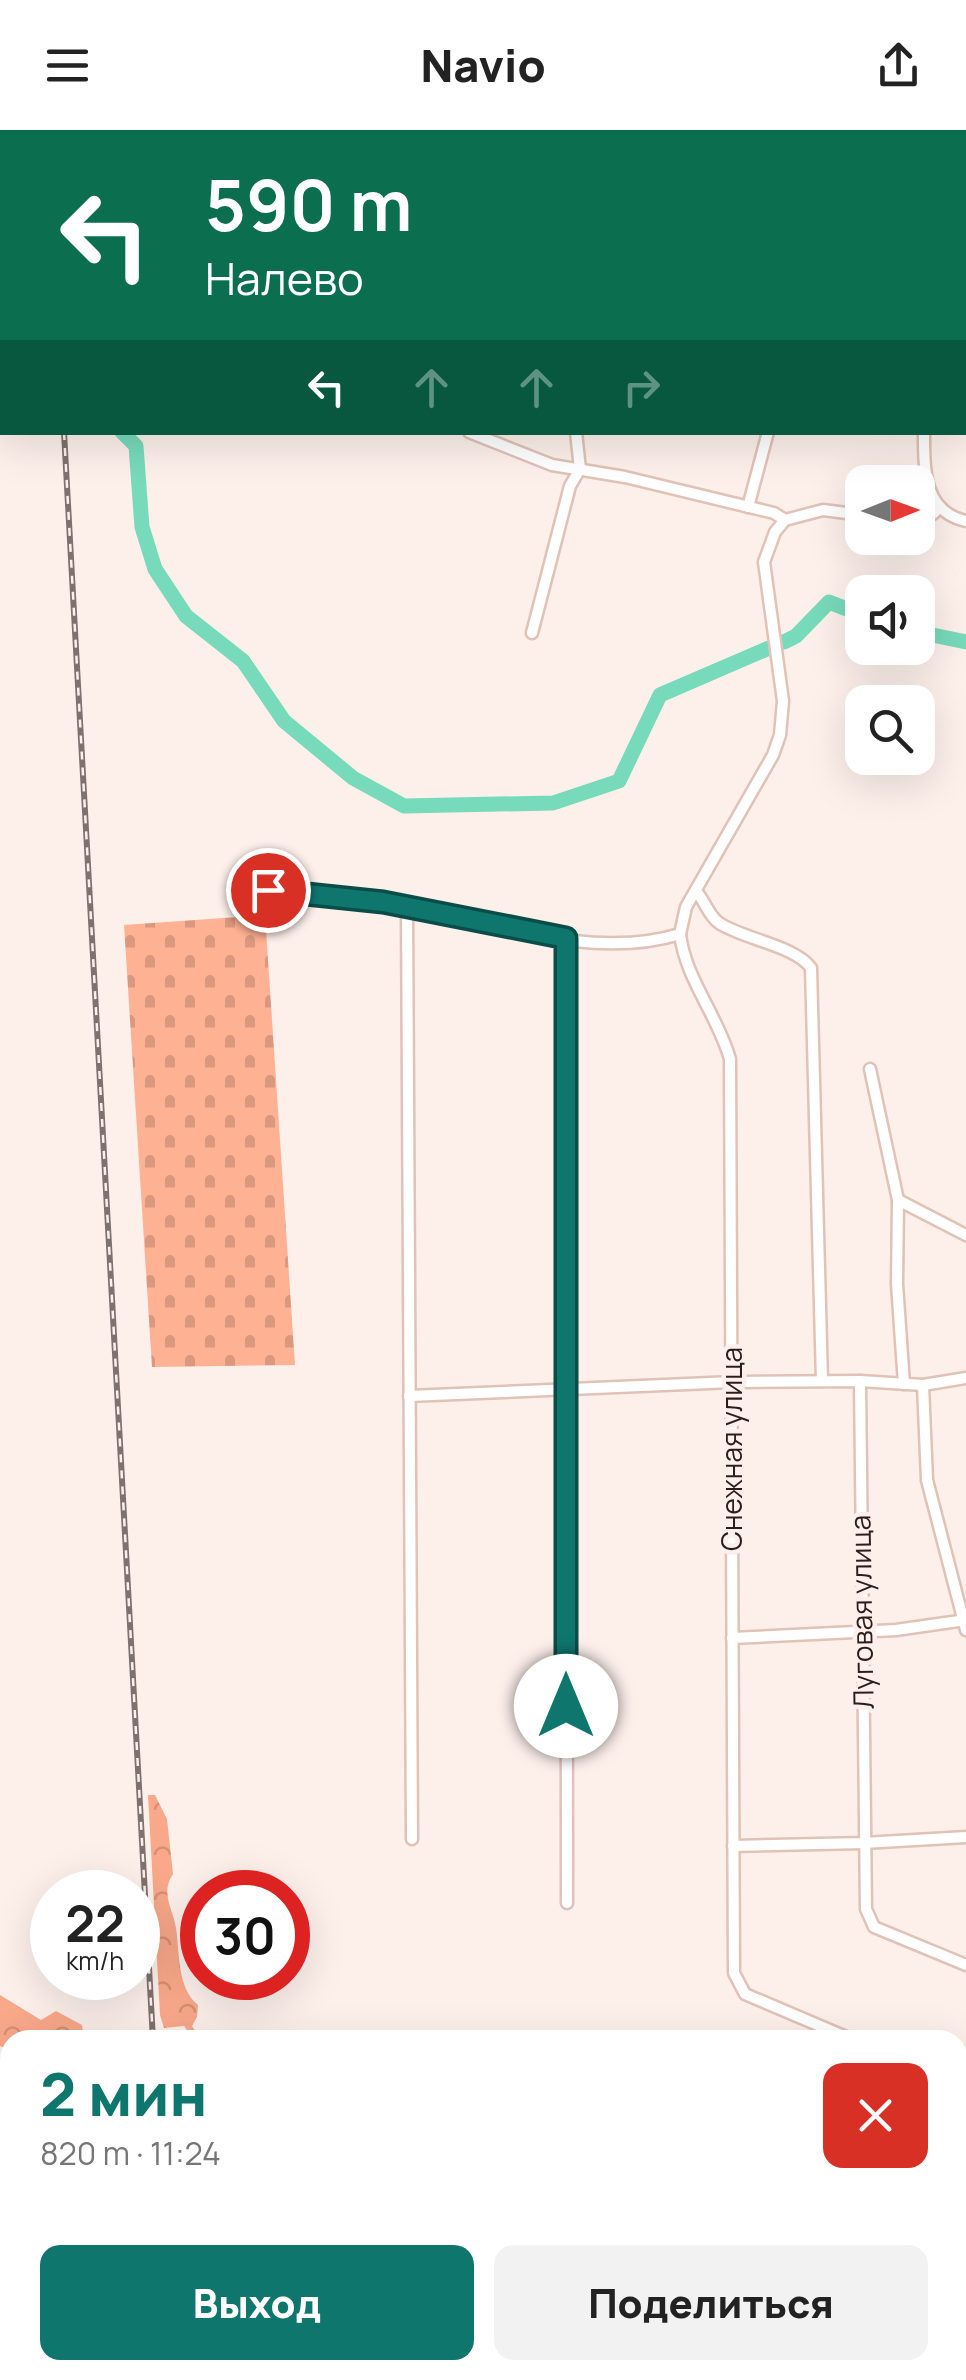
<!DOCTYPE html>
<html lang="ru">
<meta charset="utf-8">
<style>
body{margin:0;font-family:Manrope,sans-serif;background:#f2f2f2;color:#222;height:100vh;display:flex;flex-direction:column;font-size:38px;white-space:nowrap}
*{box-sizing:border-box;margin:0}
p{font-size:32px;color:#767676}
.icon{flex:none;width:55px;height:55px;fill:none;stroke:currentColor;stroke-width:2;stroke-linecap:round;stroke-linejoin:round}
.map{position:relative;flex:1;overflow:hidden}
.side{position:absolute;left:0px;top:1900px;width:968px;height:350px;display:flex;flex-direction:column;background:#fff;border-radius:30px 30px 0 0;box-shadow:0 10px 40px #0002}
.side>*{flex:none}
.guide{position:absolute;left:0px;top:0px;width:968px;height:305px;box-shadow:0 10px 40px #0002;background:#0b6e4f;color:#fff;overflow:hidden}
.needle{width:65px;rotate:89deg}
.controls{position:absolute;left:845px;top:335px;display:grid;gap:20px}
.controls a{display:grid;place-items:center;width:90px;height:90px;border-radius:20px;background:#fff;box-shadow:0 10px 40px #0002;font-size:50px}
.speed{position:absolute;left:30px;top:1740px;display:flex;gap:20px;font-size:50px;font-weight:700;text-align:center}
.speed>*{display:grid;place-content:center;width:130px;height:130px;border-radius:50%;background:#fff;box-shadow:0 10px 40px #0002;line-height:1}
.speed small{font-size:25px;font-weight:400}
.speed .limit{border:15px solid #d22;background:#fff;color:#111}
.pin{position:absolute;display:grid;place-items:center;width:85px;height:85px;color:#fff;margin:-42px;border:5px solid #fff;border-radius:50%;box-shadow:0 2px 10px #0007}
.me{position:absolute;width:110px;margin:-55px;rotate:0deg;stroke-linejoin:round;filter:drop-shadow(0 0 8px #0008)}
.turn{display:flex;align-items:center;gap:35px;height:210px;padding:0 40px;font-size:45px}
.turn .icon{width:130px;height:130px;stroke-width:2.5}
.turn b{display:block;font-size:70px;line-height:85px}
.lanes{display:flex;align-items:center;height:95px;padding:0 40px;background:#0003;justify-content:center;gap:50px;direction:ltr}
.lanes .off{opacity:.35}
.round{display:grid;place-items:center;flex:none;width:105px;height:105px;border-radius:20px;background:#f2f2f2}
.headline{display:flex;align-items:center;justify-content:space-between;height:170px;padding:0 40px}
h1{font-size:60px;font-weight:800;line-height:75px;color:#0f766e}
.primary-button{display:flex;gap:20px;margin-top:auto;padding:20px 40px}
.primary-button a{flex:1;height:115px;border-radius:20px;background:#0f766e;color:#fff;font-size:40px;font-weight:800;line-height:115px;text-align:center}
.primary-button a+a{background:#f2f2f2;color:#222}
header{display:flex;justify-content:space-between;align-items:center;height:130px;padding:0 40px;background:#fff;font-size:45px;font-weight:800}
.map>svg:first-child{display:block}
.forest{fill:url(#forest-crowns)}
.cemetery{fill:url(#cemetery-stones)}
.lines{fill:none;stroke-linecap:round;stroke-linejoin:round}
.river{stroke:#77daba;stroke-width:15}
.minor-casing{stroke:#e0c2b7;stroke-width:15}
.highway-casing{stroke:#e0c2b7;stroke-width:20}
.minor{stroke:#fff;stroke-width:10}
.highway{stroke:#fff;stroke-width:15}
.rail-casing{stroke:#7d726d;stroke-width:6}
.rail{stroke:#fdf0eb;stroke-width:2.5;stroke-dasharray:8;stroke-linecap:butt}
.route-casing{stroke:#0a4d48;stroke-width:25}
.route{stroke:#0f766e;stroke-width:18}
.labels{text-anchor:middle;stroke-width:9;stroke-linejoin:round;paint-order:stroke}
.street-label{font-size:28px;fill:#291e1a;stroke:#fdf0eb}
</style>
<header><svg class="icon" aria-label="menu" viewBox="0 0 24 24"><path d="M4 6h16M4 12h16M4 18h16"/></svg>Navio<svg class="icon" aria-label="share" viewBox="0 0 24 24"><path d="M12 15V3M7 8l5-5 5 5M5 13v7h14v-7"/></svg></header>
<div class="map">
<svg width="966" height="2250" viewBox="0 0 966 2250">
<defs>
<pattern id="forest-crowns" width="20" height="18" patternUnits="userSpaceOnUse" patternTransform="scale(2.5)"><rect width="20" height="18" fill="#f9a88a"/><path d="M2 6a3 3 0 1 1 6 0M12 15a3 3 0 1 1 6 0" fill="none" stroke="#d59076"/></pattern>
<pattern id="cemetery-stones" width="16" height="16" patternUnits="userSpaceOnUse" patternTransform="scale(2.5)"><rect width="16" height="16" fill="#feb193"/><path d="M2 7V4a2 2 0 0 1 4 0v3zM10 15v-3a2 2 0 0 1 4 0v3z" fill="#da987e"/></pattern>
</defs>
<rect width="100%" height="100%" fill="#fdf0eb"/>
<g class="forest">
<path d="M148,1665H155L167,1689L173,1744C160,1763 173,1779 176,1798C180,1824 177,1858 198,1875L197,1887L192,1896L198,1905L223,1906L225,1910H194L184,1896L164,1898L160,1885Z"/>
<polygon points="0,1865 41,1890 56,1881 82,1895 84,1910 10,1910 10,1920 0,1916"/>
<polygon points="528,2240 603,2240 616,2245 618,2250 551,2250"/>
</g>
<polygon class="cemetery" points="265,785 295,1235 152,1237 124,795"/>
<g class="lines">
<g class="river">
<polyline points="0,258 2,260"/>
<polyline points="122,302 136,316 142,397 155,439 186,486 243,531 284,591 353,648 404,676 553,673 619,651 660,565 769,518"/>
<polyline points="918,502 966,512"/>
<polyline points="784,512 796,506 829,472 862,485"/>
</g>
<defs>
<g id="minor">
<polyline points="376,0 380,2"/>
<polyline points="804,0 811,2"/>
<polyline points="927,0 927,2"/>
<polyline points="891,2 891,0"/>
<polyline points="965,123 966,123"/>
<polyline points="469,302 552,335 625,347 774,383 785,390 823,380 862,385"/>
<path d="M924,302C924,338 923,382 966,391"/>
<polyline points="748,377 768,302"/>
<polyline points="918,388 933,384 940,377"/>
<polyline points="532,503 570,356 580,339 576,302"/>
<path d="M696,761C705,771 708,785 719,793C743,809 796,816 811,838L822,1251"/>
<path d="M256,770L268,761C306,764 346,766 384,772C478,787 586,833 680,804L686,777L773,625L780,605L783,571L764,432L775,402L785,390"/>
<polyline points="407,777 412,1709"/>
<path d="M680,804C685,848 718,886 730,929L734,1843L745,1864L853,1910"/>
<polyline points="566,808 567,1773"/>
<polyline points="870,939 898,1070 897,1154 904,1254"/>
<polyline points="898,1070 966,1105"/>
<polyline points="860,1251 866,1779 874,1797 966,1835"/>
<polyline points="923,1255 927,1350 966,1500"/>
<polyline points="409,1266 733,1252 860,1251 923,1255 966,1248"/>
<polyline points="732,1508 896,1500 966,1490"/>
<polyline points="733,1716 864,1713 966,1707"/>
<polyline points="958,1955 966,1958"/>
</g>
<g id="highway">
<polyline points="0,1937 10,1941"/>
<polyline points="0,1961 10,1965"/>
<polyline points="662,2240 686,2250"/>
<polyline points="718,2240 741,2250"/>
</g>
</defs>
<use href="#minor" class="minor-casing"/>
<use href="#highway" class="highway-casing"/>
<use href="#minor" class="minor"/>
<use href="#highway" class="highway"/>
<defs>
<g id="rail">
<polyline points="57,2 57,0"/>
<polyline points="64,302 153,1910"/>
<polyline points="0,1990 10,1994"/>
<polyline points="173,2240 174,2250"/>
<polyline points="586,2240 609,2250"/>
</g>
</defs>
<use href="#rail" class="rail-casing"/>
<use href="#rail" class="rail"/>
</g>
<g class="lines">
<defs>
<polyline id="route" points="268,760 383,772 566,808 566,1576"/>
</defs>
<use href="#route" class="route-casing"/>
<use href="#route" class="route"/>
</g>
<g class="labels">
<g class="street-label">
<text transform="translate(732 1319) rotate(-90)" y="10">Снежная улица</text>
<text transform="translate(862 1482) rotate(-91)" y="10">Луговая улица</text>
</g>
</g>
</svg>
<div class="controls">
<a><svg class="needle" viewBox="-14 -14 28 28"><path d="M0-13l5 13h-10z" fill="#e53935"/><path d="M0 13l5-13h-10z" fill="#767676"/></svg></a>
<a><svg class="icon" aria-label="sound" viewBox="0 0 24 24"><path d="M4 9h4l5-4v14l-5-4H4zM17 9q2 3 0 6"/></svg></a>
<a><svg class="icon" aria-label="search" viewBox="0 0 24 24"><circle cx="10" cy="10" r="6"/><path d="M15 15l6 6"/></svg></a>
</div>
<div class="speed"><div>22<small>km/h</small></div><div class="limit">30</div></div>
<div class="pin" style="left:268px;top:760px;background:#d93025"><svg class="icon" aria-label="arrive" viewBox="0 0 24 24"><path d="M6 21V4h12l-3 4 3 4H6"/></svg></div>
<svg class="me" style="left:566px;top:1576px" viewBox="-20 -20 40 40"><circle r="19" fill="#fff"/><path d="M0-13L10 11 0 6-10 11z" fill="#0f766e"/></svg>
<div class="guide">
<div class="turn"><svg class="icon" aria-label="left" viewBox="0 0 24 24"><path d="M17 20v-9H6M10 6l-5 5 5 5"/></svg><div><b>590 m</b>Налево</div></div>
<div class="lanes"><svg class="icon" aria-label="left" viewBox="0 0 24 24"><path d="M17 20v-9H6M10 6l-5 5 5 5"/></svg><svg class="icon off" aria-label="ahead" viewBox="0 0 24 24"><path d="M12 20V5M6 11l6-6 6 6"/></svg><svg class="icon off" aria-label="ahead" viewBox="0 0 24 24"><path d="M12 20V5M6 11l6-6 6 6"/></svg><svg class="icon off" aria-label="right" viewBox="0 0 24 24"><path d="M7 20v-9h11M14 6l5 5-5 5"/></svg></div>
</div>
<section class="side">
<div class="headline"><div><h1>2 мин</h1><p>820 m · 11:24</p></div><a class="round" style="background:#d93025;color:#fff"><svg class="icon" aria-label="close" viewBox="0 0 24 24"><path d="M6 6l12 12M18 6L6 18"/></svg></a></div>
<div class="primary-button"><a>Выход</a><a>Поделиться</a></div>
</section>
</div>
